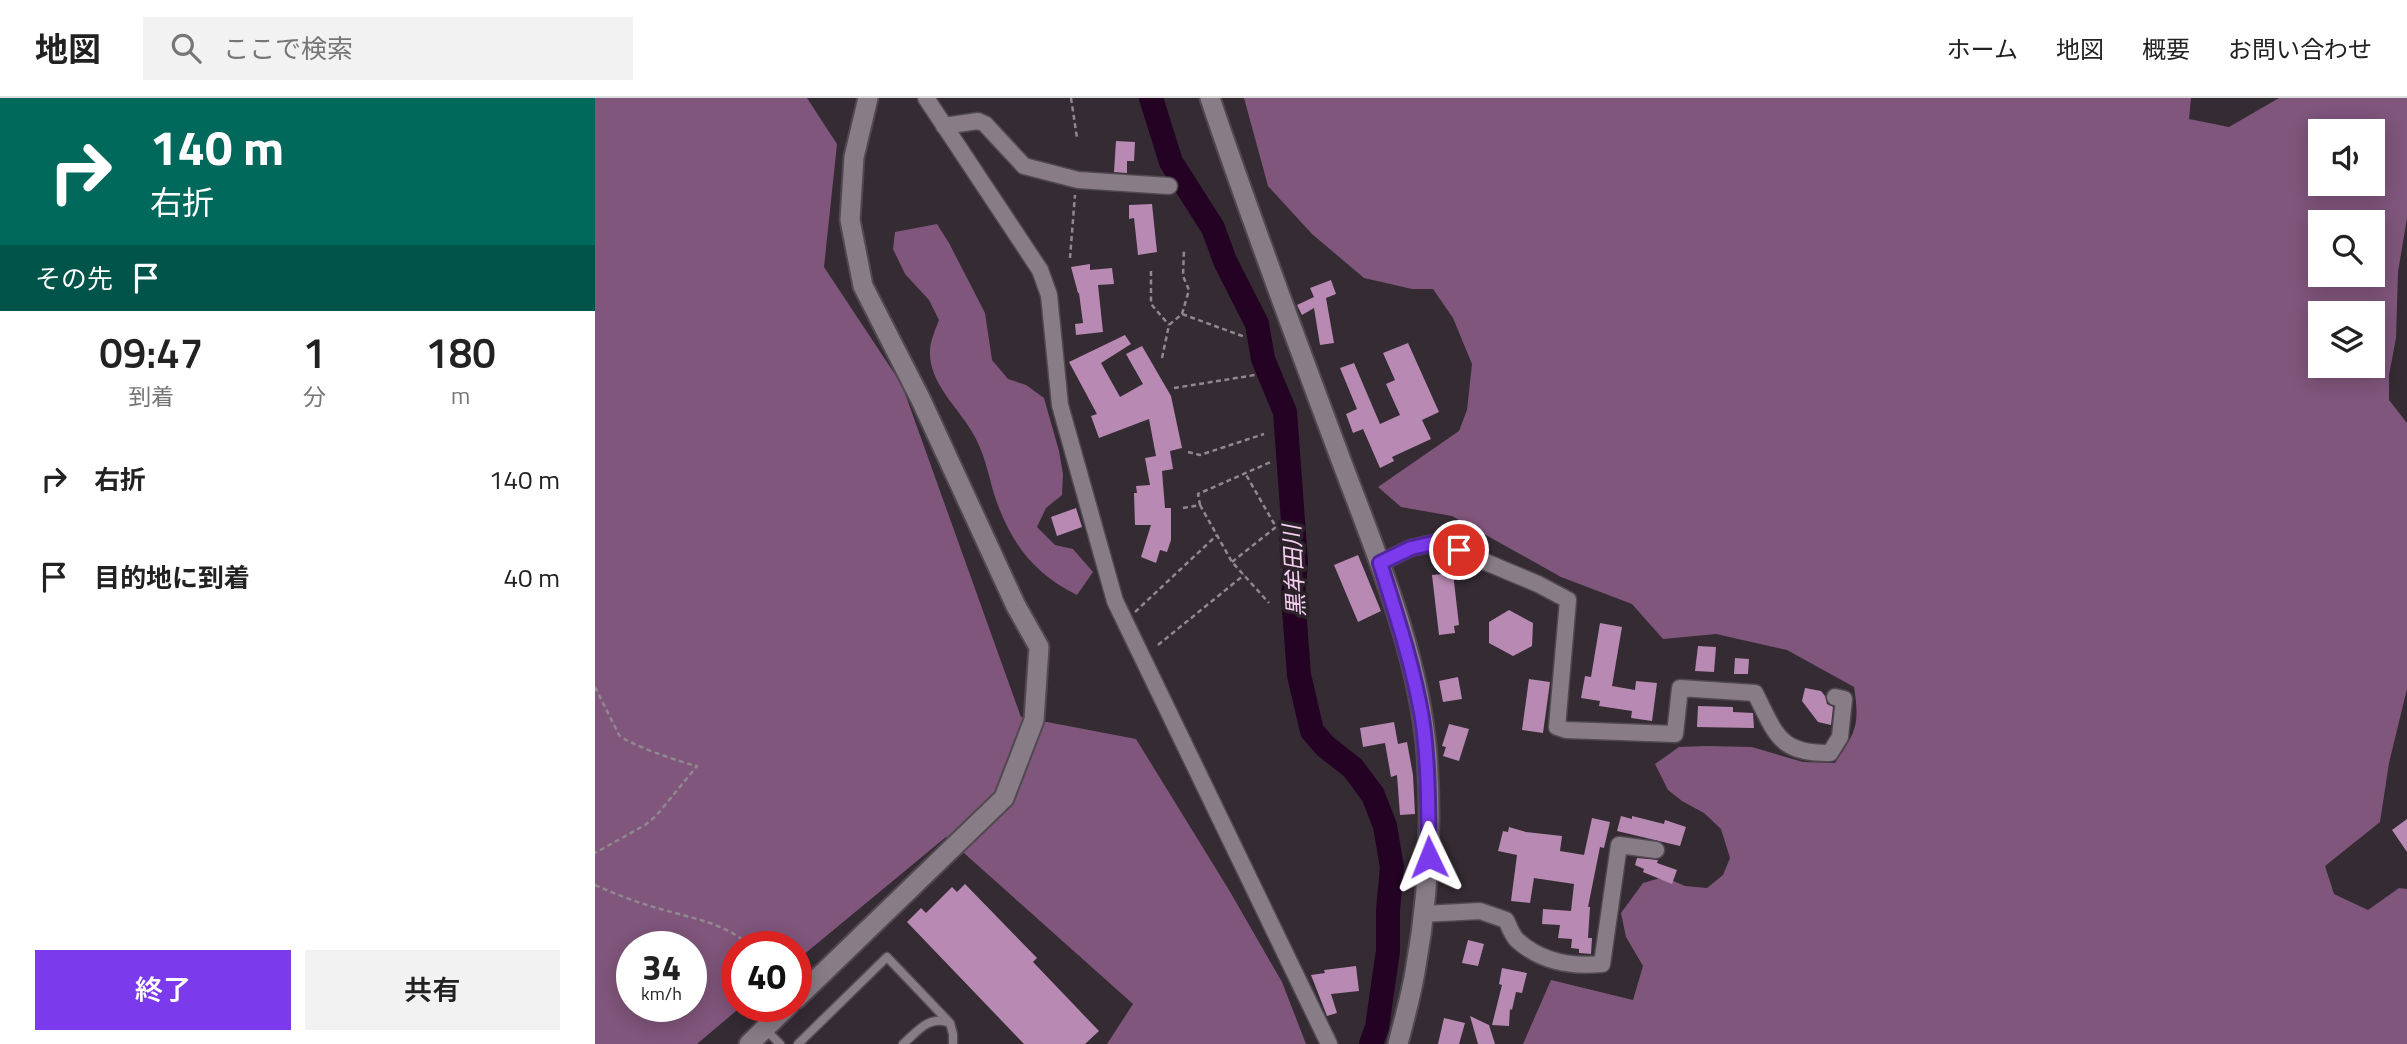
<!DOCTYPE html>
<html lang="ja">
<meta charset="utf-8">
<style>
body{margin:0;font-family:"Titillium Web","Noto Sans JP",sans-serif;background:#f2f2f2;color:#222;height:100vh;display:flex;flex-direction:column;font-size:26px;white-space:nowrap}
*{box-sizing:border-box;margin:0}
p{font-size:23px;color:#767676}
.icon{flex:none;width:38px;height:38px;fill:none;stroke:currentColor;stroke-width:2;stroke-linecap:round;stroke-linejoin:round}
.map{position:relative;flex:1;overflow:hidden}
.side{display:flex;flex-direction:column;background:#fff;width:595px}
.side>*{flex:none}
.hud{background:#00695c;color:#fff;overflow:hidden}
.fabs{position:absolute;left:1713px;top:21px;display:grid;gap:14px}
.fabs a{display:grid;place-items:center;width:77px;height:77px;border-radius:0px;background:#fff;box-shadow:0 4px 18px #0003;font-size:35px}
.speed{position:absolute;left:21px;top:833px;display:flex;gap:14px;font-size:35px;font-weight:700;text-align:center}
.speed>*{display:grid;place-content:center;width:91px;height:91px;border-radius:50%;background:#fff;box-shadow:0 4px 18px #0003;line-height:1}
.speed small{font-size:18px;font-weight:400}
.speed .limit{border:10px solid #d22;background:#fff;color:#111}
.pin{position:absolute;display:grid;place-items:center;width:60px;height:60px;color:#fff;margin:-30px;border:4px solid #fff;border-radius:50%;box-shadow:0 2px 7px #0007}
.me{position:absolute;width:77px;margin:-38px;rotate:358deg;stroke-linejoin:round;filter:drop-shadow(0 0 5px #0008)}
.turn{display:flex;align-items:center;gap:24px;height:147px;padding:0 35px;font-size:32px}
.turn .icon{width:91px;height:91px;stroke-width:2.5}
.turn b{display:block;font-size:49px;line-height:60px}
.then{display:flex;align-items:center;height:66px;padding:0 35px;background:#0003;gap:14px;font-size:26px}
.eta{display:flex;justify-content:space-evenly;align-items:center;height:119px;text-align:center}
.eta b{font-size:42px;font-weight:600;line-height:49px}
.primary-button{display:flex;gap:14px;margin-top:auto;padding:14px 35px}
.primary-button a{flex:1;height:80px;border-radius:0px;background:#7c3aed;color:#fff;font-size:28px;font-weight:600;line-height:80px;text-align:center}
.primary-button a+a{background:#f2f2f2;color:#222}
ul{padding:0;list-style:none}
li{display:flex;align-items:center;gap:21px;height:98px;padding:0 35px}
li div{flex:1}
li b{display:block;font-size:26px}
li em{font-style:normal}
header{display:flex;align-items:center;gap:42px;box-sizing:border-box;height:98px;padding:0 35px;background:#fff;border-bottom:2px solid #e0e0e0}
header strong{font-size:33px}
nav{display:flex;gap:38px;margin-inline-start:auto;font-size:24px}
.search{width:490px;height:63px;background:#f2f2f2;display:flex;align-items:center;gap:18px;box-sizing:border-box;padding:0 24px;border-radius:0px;color:#767676;font-size:26px}
main{display:flex;flex:1;min-height:0}
.map>svg:first-child{display:block}
.forest{fill:#80567c;fill-rule:evenodd}
.lines{fill:none;stroke-linecap:round;stroke-linejoin:round}
.river{stroke:#240223;stroke-width:24}
.building{fill:#b88ab3}
.service-casing{stroke:#514950;stroke-width:11}
.minor-casing{stroke:#514950;stroke-width:19}
.tertiary-casing{stroke:#514950;stroke-width:23}
.path{stroke:#90888f;stroke-width:2.5;stroke-dasharray:5 3.5;stroke-linecap:butt}
.service{stroke:#887c86;stroke-width:8}
.minor{stroke:#887c86;stroke-width:16}
.tertiary{stroke:#887c86;stroke-width:19}
.route-casing{stroke:#51269a;stroke-width:18}
.route{stroke:#7c3aed;stroke-width:12}
.labels{text-anchor:middle;stroke-width:7;stroke-linejoin:round;paint-order:stroke}
.water-label{font-size:23px;font-style:italic;fill:#f7cff3;stroke:#2a2129}
</style>
<header>
<strong>地図</strong>
<div class="search"><svg class="icon" aria-label="search" viewBox="0 0 24 24"><circle cx="10" cy="10" r="6"/><path d="M15 15l6 6"/></svg>ここで検索</div>
<nav><a>ホーム</a><a>地図</a><a>概要</a><a>お問い合わせ</a></nav>
</header>
<main>
<section class="side">
<div class="hud">
<div class="turn"><svg class="icon" aria-label="right" viewBox="0 0 24 24"><path d="M7 20v-9h11M14 6l5 5-5 5"/></svg><div><b>140 m</b>右折</div></div>
<div class="then">その先<svg class="icon" aria-label="arrive" viewBox="0 0 24 24"><path d="M6 21V4h12l-3 4 3 4H6"/></svg></div>
</div>
<div class="eta">
<div><b>09:47</b><p>到着</p></div>
<div><b>1</b><p>分</p></div>
<div><b>180</b><p>m</p></div>
</div>
<ul>
<li><svg class="icon" aria-label="right" viewBox="0 0 24 24"><path d="M7 20v-9h11M14 6l5 5-5 5"/></svg><div><b>右折</b></div><em>140 m</em></li>
<li><svg class="icon" aria-label="arrive" viewBox="0 0 24 24"><path d="M6 21V4h12l-3 4 3 4H6"/></svg><div><b>目的地に到着</b></div><em>40 m</em></li>
</ul>
<div class="primary-button"><a>終了</a><a>共有</a></div>
</section>
<div class="map">
<svg width="1812" height="946" viewBox="0 0 1812 946">
<rect width="100%" height="100%" fill="#342b33"/>
<g class="forest">
<path d="M0,0H212L242,46L229,169L307,287L426,619L541,641L634,792L687,884L711,946H512L538,906L351,739L201,863V849H142V908H147L102,946H0ZM37,849H96V908H37Z"/>
<path d="M649,0H1596L1594,21L1634,29L1684,0H1812V120L1803,174L1801,240L1794,277V302L1812,325V591L1794,665L1785,724L1730,768L1739,796L1773,812L1804,790L1812,791V946H928L956,882L1038,902L1048,868L1031,839L1026,815L1048,785L1069,779L1090,788L1112,790L1128,777L1135,760L1126,731L1109,715L1087,703L1073,692L1060,666L1084,649L1112,648L1157,649L1208,664L1240,665C1261,634 1265,627 1259,589L1192,552L1121,536L1068,541L1037,506L966,479L857,418L806,409L783,389L864,333L872,312L877,266L858,220L838,191H817L769,180L717,136L673,88ZM1726,33H1778V86H1726ZM1726,124H1778V177H1726ZM1726,215H1778V268H1726Z"/>
<path d="M342,126L354,145L390,215L397,262L413,281L431,287L449,300L464,353L468,376L467,397L451,410L442,429L460,447L478,451L498,474L482,497C440,476 417,447 401,402C394,381 392,363 381,341C368,314 337,290 335,258C334,245 340,233 344,222L334,202L310,176L298,151L300,134Z"/>
</g>
<g class="lines">
<polyline class="river" points="556,0 576,64 618,130 630,163 662,226 668,261 690,314 701,464 698,498 704,577 717,633 730,648 758,670 778,697 790,728 797,769 793,812 793,853 782,929 776,946"/>
</g>
<g class="building">
<polygon points="521,43 540,44 539,63 532,63 532,75 519,74"/>
<polygon points="557,106 562,154 543,157 539,120 534,121 534,107"/>
<polygon points="495,166 495,172 517,170 519,186 503,187 508,234 481,237 480,226 488,225 484,195 483,195 476,169"/>
<polygon points="736,182 741,196 731,200 739,245 725,247 719,210 707,217 702,207 719,199 715,190"/>
<polygon points="530,237 536,246 506,265 525,299 548,286 531,256 547,248 576,298 587,350 575,353 578,371 567,373 570,410 576,410 576,442 572,454 565,452 561,465 546,459 556,427 540,427 539,395 542,395 541,388 555,387 550,360 561,358 554,321 504,340 496,318 502,316 474,264"/>
<polygon points="813,245 844,314 827,322 836,341 797,359 799,363 785,370 768,331 758,335 751,316 762,311 745,270 759,265 785,326 805,317 791,286 800,282 788,255"/>
<polygon points="481,410 487,429 462,438 456,419"/>
<polygon points="763,457 786,513 763,524 739,467"/>
<polygon points="858,475 864,527 859,528 860,535 844,537 837,477"/>
<polygon points="914,512 938,525 937,548 918,558 894,545 894,524"/>
<polygon points="1005,525 1027,529 1017,588 1040,592 1041,583 1062,585 1057,623 1036,620 1037,613 1004,608 1005,603 986,600 990,578 996,579"/>
<polygon points="1103,548 1121,549 1119,574 1100,573"/>
<polygon points="1140,560 1154,561 1153,576 1139,576"/>
<polygon points="863,579 867,601 848,604 844,583"/>
<polygon points="934,581 955,584 948,635 927,632"/>
<polygon points="1210,590 1226,593 1230,598 1232,606 1238,609 1236,627 1223,624 1207,603"/>
<polygon points="1103,608 1138,609 1138,614 1158,615 1159,630 1102,629"/>
<polygon points="799,624 803,646 812,644 818,677 820,716 805,717 802,677 796,679 790,645 768,649 765,630"/>
<polygon points="854,626 874,631 864,663 848,658 851,649 847,648"/>
<polygon points="1026,718 1037,721 1037,718 1069,726 1070,722 1091,729 1085,748 1022,733"/>
<polygon points="997,720 1015,724 1009,750 1005,749 993,809 995,809 993,840 997,840 996,856 984,855 984,851 976,850 977,841 963,840 965,827 947,826 948,811 976,813 979,786 939,780 935,805 916,803 922,757 903,753 908,733 913,734 914,729 931,734 967,738 965,753 989,757"/>
<polygon points="1812,721 1812,754 1797,732"/>
<polygon points="1042,760 1063,762 1062,765 1082,772 1077,786 1048,774 1049,771 1040,767"/>
<polygon points="370,786 442,860 438,864 504,933 490,946 429,946 312,824 326,810 331,815 357,789 362,794"/>
<polygon points="873,842 889,846 883,868 867,865"/>
<polygon points="761,868 764,893 736,896 742,915 732,918 716,877 730,875 729,872"/>
<polygon points="907,870 932,875 927,895 921,894 917,912 915,911 914,928 897,927 907,887 904,886"/>
<polygon points="875,918 894,927 900,946 883,946"/>
<polygon points="849,920 870,925 864,946 843,946"/>
</g>
<g class="lines">
<defs>
<g id="service">
<polyline points="170,931 185,946"/>
<polyline points="203,946 292,859 355,925 358,936 358,946"/>
<path d="M308,946C322,934 333,918 352,924"/>
</g>
<g id="minor">
<polyline points="331,0 445,172 454,197 465,307 520,503 734,946"/>
<polyline points="349,28 383,23 390,26 429,68 483,82 574,88"/>
<path d="M785,465L816,450L843,444L943,486L973,502L962,629L971,632L1080,636L1085,590L1160,595C1181,636 1184,656 1235,655L1245,639L1249,601L1240,599"/>
<path d="M828,816L885,813L911,822C914,828 917,837 922,842C946,864 976,869 1007,866L1024,747L1061,752"/>
</g>
<g id="tertiary">
<path d="M615,0C655,119 699,236 743,354C779,451 824,553 832,658C837,730 833,803 820,874C816,898 809,922 803,946"/>
<polyline points="201,901 409,700 439,622 444,549 421,508 326,302 268,188 255,122 259,59 273,0"/>
<polyline points="154,946 193,908"/>
</g>
</defs>
<use href="#service" class="service-casing"/>
<use href="#minor" class="minor-casing"/>
<use href="#tertiary" class="tertiary-casing"/>
<g class="path">
<polyline points="476,0 482,40"/>
<polyline points="475,160 480,97"/>
<polyline points="556,173 556,206 574,227"/>
<polyline points="587,216 594,192 588,178 589,152"/>
<polyline points="567,260 574,227 587,216 650,239"/>
<polyline points="579,290 660,277"/>
<polyline points="593,354 605,357 669,336"/>
<polyline points="605,407 637,464 674,505"/>
<polyline points="588,410 605,407 603,396 678,363"/>
<polyline points="637,464 681,429 650,375"/>
<polyline points="540,514 622,437"/>
<polyline points="563,547 649,477"/>
<path d="M0,589L24,637C32,646 88,665 102,668L61,718L50,727L0,755"/>
<path d="M0,787C20,796 41,804 62,810C95,820 130,824 156,849"/>
</g>
<use href="#service" class="service"/>
<use href="#minor" class="minor"/>
<use href="#tertiary" class="tertiary"/>
</g>
<g class="lines">
<defs>
<path id="route" d="M834,759C833,713 834,666 827,620C818,567 801,516 785,465L816,450L843,444L864,452"/>
</defs>
<use href="#route" class="route-casing"/>
<use href="#route" class="route"/>
</g>
<g class="labels">
<g class="water-label">
<text transform="translate(699 473) rotate(-93)" y="8">黒牟田川</text>
</g>
</g>
</svg>
<div class="fabs">
<a><svg class="icon" aria-label="sound" viewBox="0 0 24 24"><path d="M4 9h4l5-4v14l-5-4H4zM17 9q2 3 0 6"/></svg></a>
<a><svg class="icon" aria-label="search" viewBox="0 0 24 24"><circle cx="10" cy="10" r="6"/><path d="M15 15l6 6"/></svg></a>
<a><svg class="icon" aria-label="layers" viewBox="0 0 24 24"><path d="M12 4l9 5-9 5-9-5zM3 14l9 5 9-5"/></svg></a>
</div>
<div class="speed"><div>34<small>km/h</small></div><div class="limit">40</div></div>
<div class="pin" style="left:864px;top:452px;background:#d93025"><svg class="icon" aria-label="arrive" viewBox="0 0 24 24"><path d="M6 21V4h12l-3 4 3 4H6"/></svg></div>
<svg class="me" style="left:834px;top:759px" viewBox="-20 -20 40 40"><path d="M0-17L14 15 0 8-14 15z" fill="#7c3aed" stroke="#fff" stroke-width="4"/></svg>
</div>
</main>
